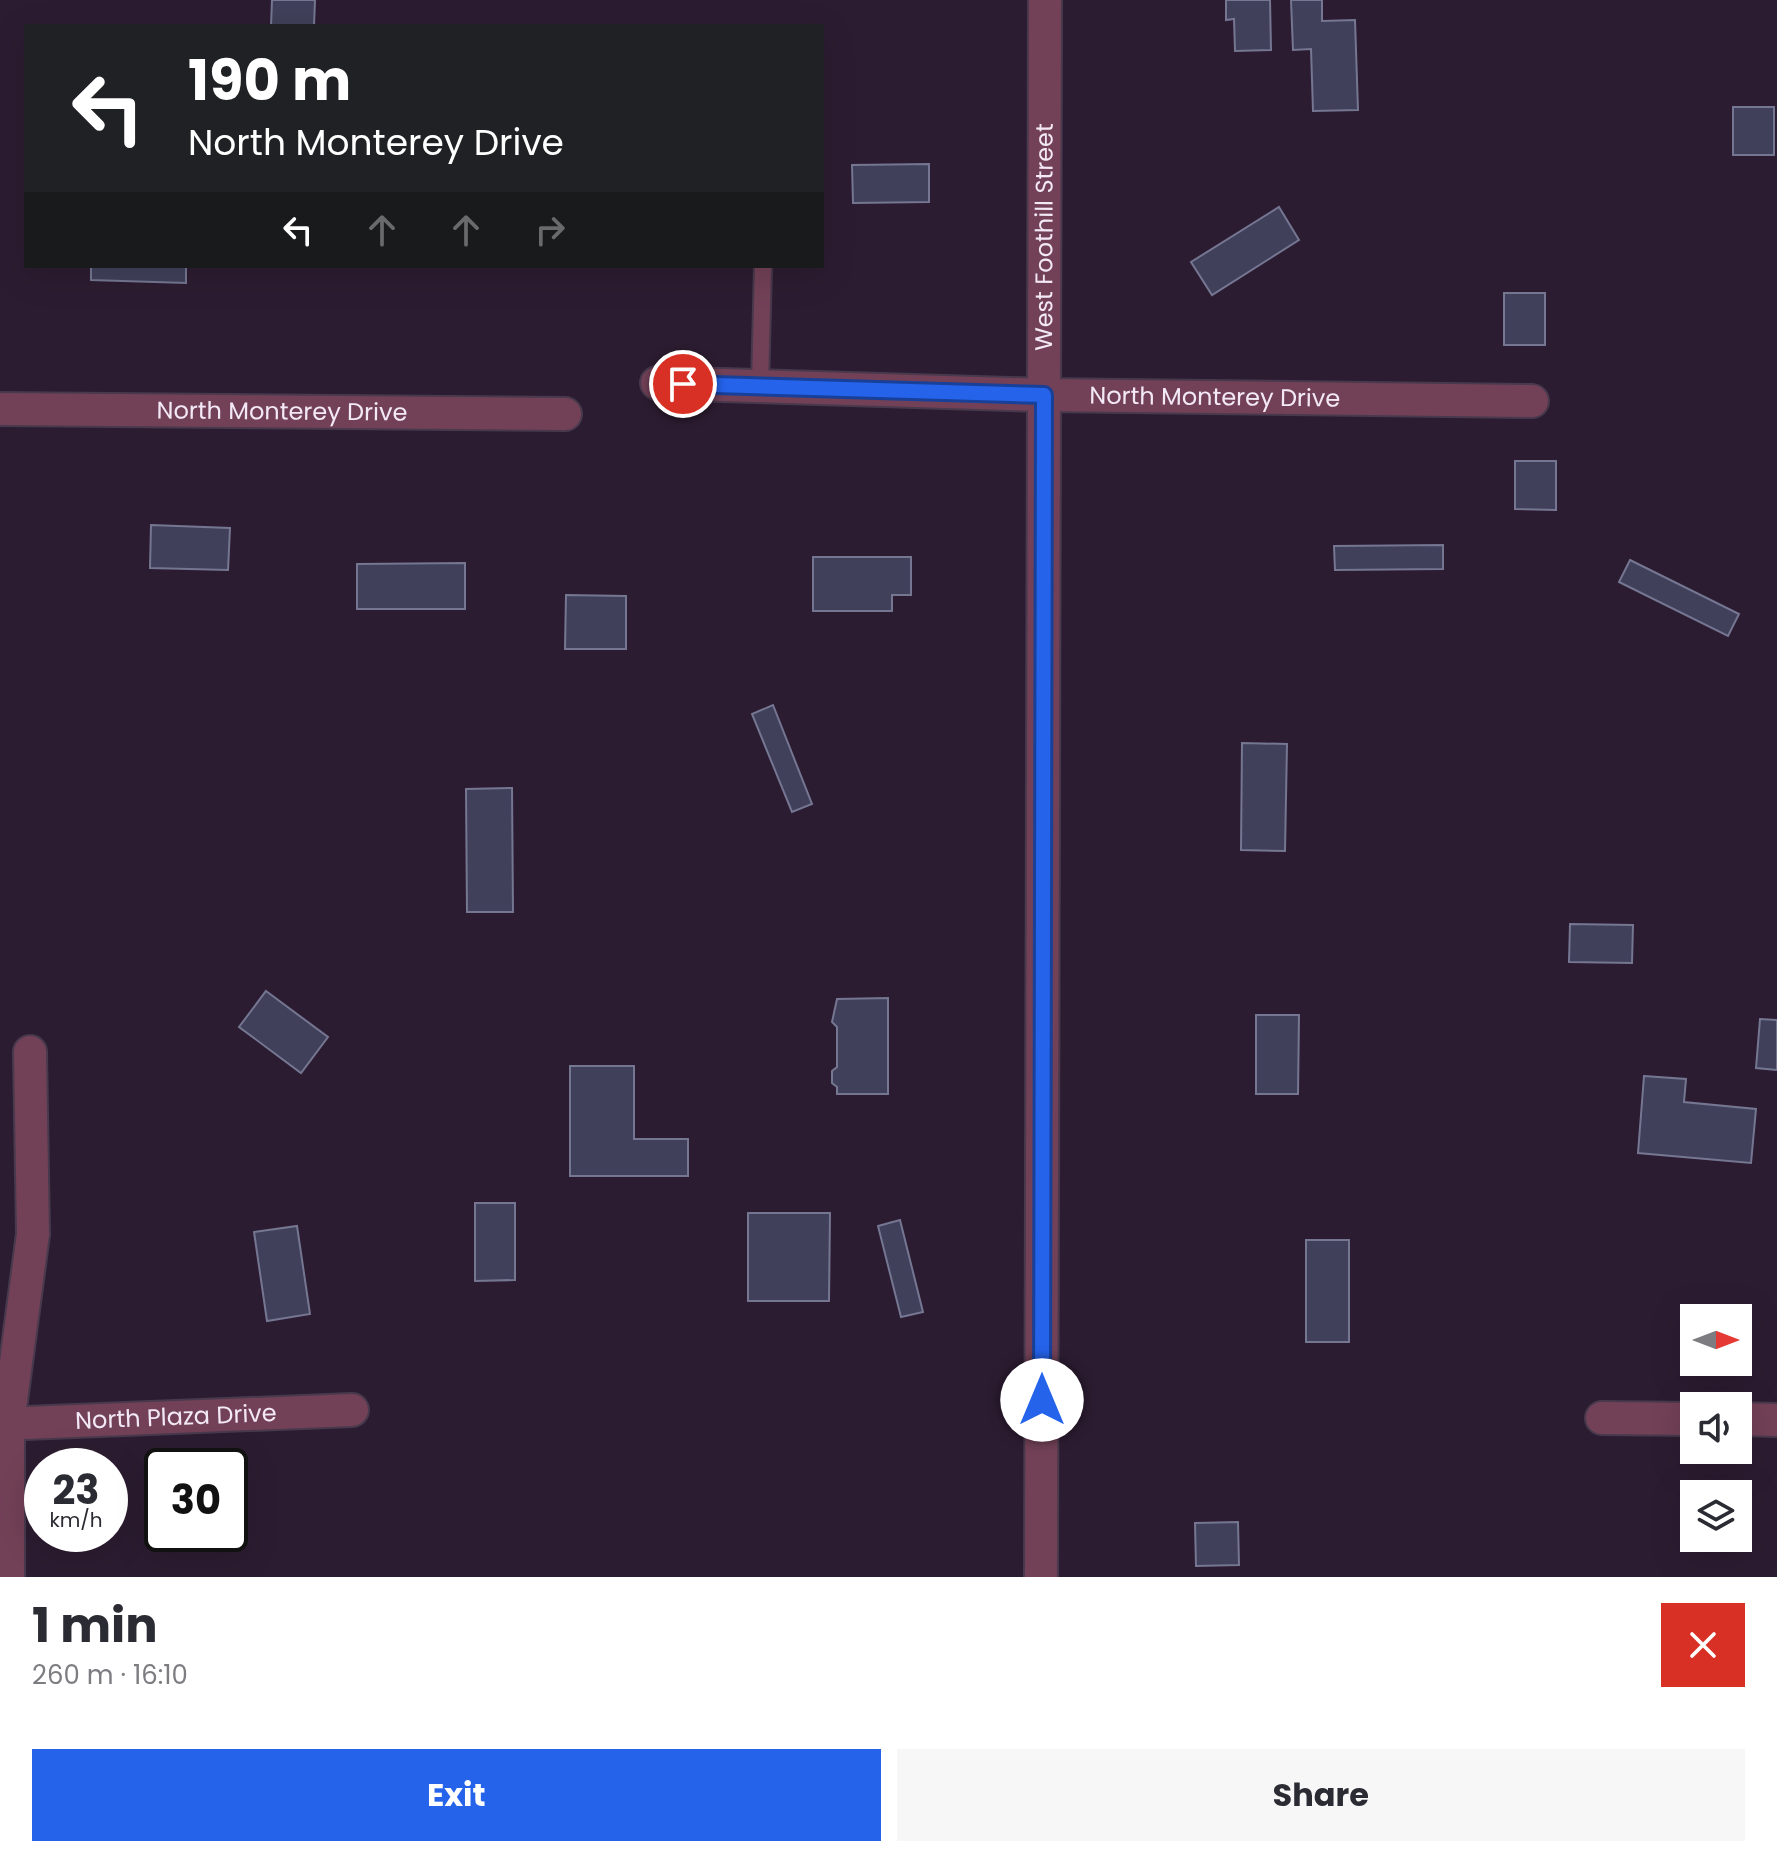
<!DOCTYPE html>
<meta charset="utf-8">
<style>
body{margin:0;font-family:Poppins,sans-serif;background:#f7f7f7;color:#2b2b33;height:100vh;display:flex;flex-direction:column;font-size:30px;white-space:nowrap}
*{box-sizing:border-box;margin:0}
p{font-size:26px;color:#7c7c81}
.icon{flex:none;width:44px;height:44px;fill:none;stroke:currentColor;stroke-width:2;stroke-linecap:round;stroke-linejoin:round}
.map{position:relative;height:1577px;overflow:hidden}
.panel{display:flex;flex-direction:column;background:#fff;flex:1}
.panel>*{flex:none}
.hud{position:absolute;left:24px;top:24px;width:800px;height:244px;border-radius:0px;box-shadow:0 8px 32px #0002;background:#202124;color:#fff;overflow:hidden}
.needle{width:52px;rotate:90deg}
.fabs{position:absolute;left:1680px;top:1304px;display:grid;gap:16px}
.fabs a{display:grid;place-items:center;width:72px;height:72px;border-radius:0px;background:#fff;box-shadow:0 8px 32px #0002;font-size:40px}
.speed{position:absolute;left:24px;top:1448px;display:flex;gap:16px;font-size:40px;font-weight:700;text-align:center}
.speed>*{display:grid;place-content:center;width:104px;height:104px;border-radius:50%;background:#fff;box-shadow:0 8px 32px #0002;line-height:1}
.speed small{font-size:20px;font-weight:400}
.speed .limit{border:4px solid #111;border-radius:12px;background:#fff;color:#111}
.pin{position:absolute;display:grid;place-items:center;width:68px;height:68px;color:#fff;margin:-34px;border:4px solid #fff;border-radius:50%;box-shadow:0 2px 8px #0007}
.me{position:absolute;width:88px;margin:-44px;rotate:0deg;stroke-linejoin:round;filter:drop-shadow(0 0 6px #0008)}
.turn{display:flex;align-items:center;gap:28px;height:168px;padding:0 32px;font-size:36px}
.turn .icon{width:104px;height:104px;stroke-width:2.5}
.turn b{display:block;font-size:56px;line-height:68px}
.lanes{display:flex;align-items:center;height:76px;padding:0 32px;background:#0003;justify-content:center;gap:40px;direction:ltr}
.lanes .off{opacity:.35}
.round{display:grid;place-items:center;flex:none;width:84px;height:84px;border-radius:0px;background:#f7f7f7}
.headline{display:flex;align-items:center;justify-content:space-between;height:136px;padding:0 32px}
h1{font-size:48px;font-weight:700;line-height:60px}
.cta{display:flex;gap:16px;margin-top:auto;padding:16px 32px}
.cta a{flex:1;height:92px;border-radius:0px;background:#2563eb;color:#fff;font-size:32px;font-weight:700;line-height:92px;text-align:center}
.cta a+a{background:#f7f7f7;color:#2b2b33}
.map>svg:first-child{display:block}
.building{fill:#40405a;stroke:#757692;stroke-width:2}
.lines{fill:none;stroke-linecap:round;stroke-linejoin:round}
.lane-casing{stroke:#48394d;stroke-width:20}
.street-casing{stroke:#48394d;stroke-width:36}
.lane{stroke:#724157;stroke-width:16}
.street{stroke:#724157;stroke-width:32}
.route-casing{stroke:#184099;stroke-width:20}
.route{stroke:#2563eb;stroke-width:14}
.labels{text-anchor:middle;stroke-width:6;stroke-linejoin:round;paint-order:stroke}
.street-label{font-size:24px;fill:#f3e8f6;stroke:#2c1c31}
</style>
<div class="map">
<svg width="1777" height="1577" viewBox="0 0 1777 1577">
<rect width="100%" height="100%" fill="#2c1c31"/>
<g class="building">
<polygon points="272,0 315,0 314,26 271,26"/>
<polygon points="1226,0 1270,0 1271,50 1235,51 1234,19 1226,20"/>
<polygon points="1291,0 1322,0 1322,21 1355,20 1358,110 1313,111 1311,49 1293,50"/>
<rect x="1733" y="107" width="41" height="48"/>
<polygon points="929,164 929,202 853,203 852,165"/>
<polygon points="1279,207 1299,240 1212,295 1191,262"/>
<polygon points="91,266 186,266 186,283 91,280"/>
<rect x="1504" y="293" width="41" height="52"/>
<polygon points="1515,461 1556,461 1556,510 1515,509"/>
<polygon points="151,525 230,528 228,570 150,568"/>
<polygon points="1443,545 1443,569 1335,570 1334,546"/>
<polygon points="813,557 911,557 911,595 892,595 892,611 813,611"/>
<polygon points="1630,560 1739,614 1728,636 1619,582"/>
<polygon points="465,563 465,609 357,609 357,564"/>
<polygon points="566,595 626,596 626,649 565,649"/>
<polygon points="773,705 812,804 792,812 752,714"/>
<polygon points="1242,743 1287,744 1285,851 1241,850"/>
<polygon points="512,788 513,912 467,912 466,789"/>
<polygon points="1570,924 1633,925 1632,963 1569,962"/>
<polygon points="266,991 328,1037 301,1073 239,1027"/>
<polygon points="888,998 888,1094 837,1094 837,1087 832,1083 832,1071 837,1067 837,1027 832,1022 837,999"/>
<polygon points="1256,1015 1299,1015 1298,1094 1256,1094"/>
<polygon points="1760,1019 1777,1020 1777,1070 1756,1068"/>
<polygon points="570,1066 634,1066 634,1139 688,1139 688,1176 570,1176"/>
<polygon points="1644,1076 1686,1079 1684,1102 1756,1109 1751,1163 1638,1153"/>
<polygon points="475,1203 515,1203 515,1280 475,1281"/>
<polygon points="748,1213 830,1213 829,1301 748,1301"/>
<polygon points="900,1220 923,1312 901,1317 878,1226"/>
<polygon points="297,1226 310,1314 267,1321 254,1232"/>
<rect x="1306" y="1240" width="43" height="102"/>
<polygon points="1238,1522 1239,1565 1196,1566 1195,1523"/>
</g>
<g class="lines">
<defs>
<polyline id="lane" points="760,386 763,266"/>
<g id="street">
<path id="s1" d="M657,383L1044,395L1532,401"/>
<path id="s2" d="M0,409L565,414"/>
<polyline points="1602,1418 1694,1419"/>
<polyline points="1738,1419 1777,1420"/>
<path id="s3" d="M0,1424L352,1410"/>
<polyline points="8,1577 8,1423 33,1234 30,1052"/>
<path id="s4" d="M1041,1577L1045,0"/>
</g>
</defs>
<use href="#lane" class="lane-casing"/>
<use href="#street" class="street-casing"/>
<use href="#lane" class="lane"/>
<use href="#street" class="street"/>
</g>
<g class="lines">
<defs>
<polyline id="route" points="683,384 1044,395 1042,1400"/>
</defs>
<use href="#route" class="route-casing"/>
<use href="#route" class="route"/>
</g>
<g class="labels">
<g class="street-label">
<text dy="8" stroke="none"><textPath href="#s4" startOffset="1340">West Foothill Street</textPath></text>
<text dy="8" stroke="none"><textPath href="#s1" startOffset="558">North Monterey Drive</textPath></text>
<text dy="8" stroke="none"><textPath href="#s2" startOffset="282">North Monterey Drive</textPath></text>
<text dy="8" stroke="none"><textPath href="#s3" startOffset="176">North Plaza Drive</textPath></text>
</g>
</g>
</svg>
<div class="fabs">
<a><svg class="needle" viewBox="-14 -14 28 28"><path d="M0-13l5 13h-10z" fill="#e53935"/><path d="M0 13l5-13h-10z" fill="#7c7c81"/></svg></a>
<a><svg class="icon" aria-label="sound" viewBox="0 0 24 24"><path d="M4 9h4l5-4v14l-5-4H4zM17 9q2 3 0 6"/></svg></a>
<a><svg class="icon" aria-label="layers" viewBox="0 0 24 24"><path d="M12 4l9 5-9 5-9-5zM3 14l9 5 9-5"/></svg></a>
</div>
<div class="speed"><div>23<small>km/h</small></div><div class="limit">30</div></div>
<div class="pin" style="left:683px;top:384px;background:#d93025"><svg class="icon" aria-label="arrive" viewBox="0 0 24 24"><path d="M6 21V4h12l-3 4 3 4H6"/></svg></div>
<svg class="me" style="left:1042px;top:1400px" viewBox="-20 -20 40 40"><circle r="19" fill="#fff"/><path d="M0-13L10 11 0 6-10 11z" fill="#2563eb"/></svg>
<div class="hud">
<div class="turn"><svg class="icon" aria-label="left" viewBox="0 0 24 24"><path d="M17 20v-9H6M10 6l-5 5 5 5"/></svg><div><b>190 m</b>North Monterey Drive</div></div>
<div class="lanes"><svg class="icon" aria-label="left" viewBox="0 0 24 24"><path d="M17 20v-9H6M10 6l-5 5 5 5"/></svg><svg class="icon off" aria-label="ahead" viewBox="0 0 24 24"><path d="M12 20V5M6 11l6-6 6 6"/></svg><svg class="icon off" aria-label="ahead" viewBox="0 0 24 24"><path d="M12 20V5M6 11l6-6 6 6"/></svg><svg class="icon off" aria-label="right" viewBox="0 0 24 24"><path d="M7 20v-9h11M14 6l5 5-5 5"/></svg></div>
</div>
</div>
<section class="panel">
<div class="headline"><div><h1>1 min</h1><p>260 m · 16:10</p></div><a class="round" style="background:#d93025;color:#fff"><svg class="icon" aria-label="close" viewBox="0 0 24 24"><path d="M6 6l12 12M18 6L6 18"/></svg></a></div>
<div class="cta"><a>Exit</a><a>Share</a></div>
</section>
